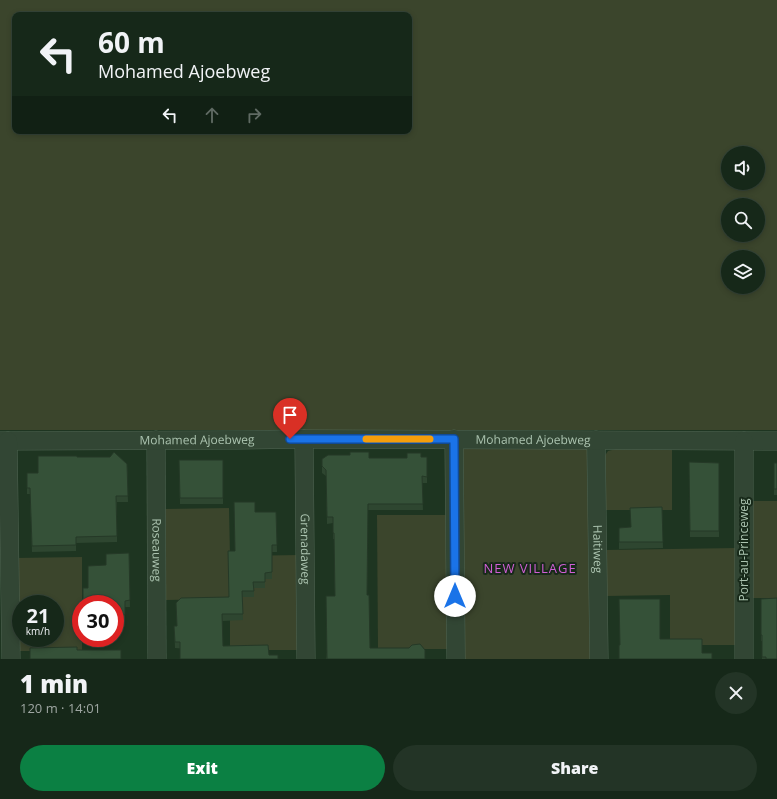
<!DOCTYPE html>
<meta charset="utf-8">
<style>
body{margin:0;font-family:"Open Sans",sans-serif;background:#233426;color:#f1f3f6;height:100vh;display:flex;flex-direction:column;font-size:15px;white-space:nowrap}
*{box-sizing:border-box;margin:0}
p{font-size:13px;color:#9ea6a2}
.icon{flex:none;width:22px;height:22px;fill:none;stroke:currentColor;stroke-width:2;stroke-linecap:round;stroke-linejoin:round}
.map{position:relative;height:659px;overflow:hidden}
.details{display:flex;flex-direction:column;background:#162819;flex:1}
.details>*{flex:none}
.guide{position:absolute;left:12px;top:12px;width:400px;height:122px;border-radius:8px;box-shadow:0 2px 6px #0003,0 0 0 1px #354438;background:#162819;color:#f1f3f6;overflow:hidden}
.fabs{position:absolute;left:721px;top:146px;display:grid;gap:8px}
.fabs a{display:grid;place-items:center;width:44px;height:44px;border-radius:50%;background:#162819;box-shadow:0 2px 6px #0003,0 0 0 1px #354438;font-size:20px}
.speed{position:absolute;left:12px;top:595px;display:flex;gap:8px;font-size:20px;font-weight:700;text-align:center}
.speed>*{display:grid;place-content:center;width:52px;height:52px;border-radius:50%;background:#162819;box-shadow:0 2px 6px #0003,0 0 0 1px #354438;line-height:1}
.speed small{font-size:10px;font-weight:400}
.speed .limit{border:6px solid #d22;background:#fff;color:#111}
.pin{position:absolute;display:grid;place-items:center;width:34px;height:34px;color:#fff;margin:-41px -17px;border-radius:50% 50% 50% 0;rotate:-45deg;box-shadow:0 0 4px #0007}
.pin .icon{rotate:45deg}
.me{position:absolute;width:44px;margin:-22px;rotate:0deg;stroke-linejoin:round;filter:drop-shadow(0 0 3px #0008)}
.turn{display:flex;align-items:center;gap:14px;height:84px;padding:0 20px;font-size:18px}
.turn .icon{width:52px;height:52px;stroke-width:2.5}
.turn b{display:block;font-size:28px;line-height:34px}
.lanes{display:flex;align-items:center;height:38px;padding:0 20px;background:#0003;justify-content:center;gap:20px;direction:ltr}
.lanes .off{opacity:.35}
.round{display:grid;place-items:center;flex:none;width:42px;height:42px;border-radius:21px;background:#233426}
.head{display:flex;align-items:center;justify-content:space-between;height:68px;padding:0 20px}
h1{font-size:24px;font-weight:800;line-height:30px}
.button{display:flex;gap:8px;margin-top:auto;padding:8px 20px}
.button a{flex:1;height:46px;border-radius:24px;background:#0b8043;color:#fff;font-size:16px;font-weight:800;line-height:46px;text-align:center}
.button a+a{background:#233426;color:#f1f3f6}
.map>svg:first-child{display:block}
.green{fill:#3b452c;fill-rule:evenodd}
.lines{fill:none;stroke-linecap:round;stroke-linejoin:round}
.minor-casing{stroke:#4f6452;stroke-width:19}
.minor{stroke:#324634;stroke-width:18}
.wall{fill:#2e4630}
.building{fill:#355138;stroke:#253927}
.route-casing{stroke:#114b97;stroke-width:10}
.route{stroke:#1a73e8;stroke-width:7}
.slow{stroke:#f59e0b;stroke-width:7}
.labels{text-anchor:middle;stroke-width:4;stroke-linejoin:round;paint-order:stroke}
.street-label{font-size:12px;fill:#abc3af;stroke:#182a1a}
.neighbourhood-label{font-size:13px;letter-spacing:1px;fill:#d15ed5;stroke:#182a1a}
</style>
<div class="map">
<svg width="777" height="659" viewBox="0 0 777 659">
<rect width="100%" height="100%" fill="#1e3521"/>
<g class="green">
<path d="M0,0H777V430H0ZM15,15H409V131H15ZM728,153H758V183H728ZM728,205H758V235H728ZM728,257H758V287H728Z"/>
<polygon points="588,445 593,659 459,659 458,452 463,447"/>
<polygon points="672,448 672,510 604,510 604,457 608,451 616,449"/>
<rect x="746" y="501" width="31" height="97"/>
<polygon points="229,508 230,556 299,555 300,650 230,650 230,599 165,600 164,509"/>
<polygon points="377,515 450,515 451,649 378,649"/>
<polygon points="737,548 738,645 670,645 670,595 606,596 605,550"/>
<path d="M82,557V604H81V638H82V651H15L14,558ZM21,604H55V638H21Z"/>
</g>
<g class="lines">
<defs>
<g id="minor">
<path id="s1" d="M304,439L306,659"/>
<polyline points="454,439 456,659"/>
<path id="s2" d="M156,440L157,659"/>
<path id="s3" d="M596,440L599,659"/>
<path id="s4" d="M0,441L235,440L304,439L777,441"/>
<polyline points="8,441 11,659"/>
<polyline points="744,441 744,659"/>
</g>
</defs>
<use href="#minor" class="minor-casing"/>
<use href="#minor" class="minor"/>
</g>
<g class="wall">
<polygon points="77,457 127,464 128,502 117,502 117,542 76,543 76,551 32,552 30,494 27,494 27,473 38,473"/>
<polygon points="421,457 427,457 427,483 422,483 423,510 368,510 367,595 370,648 425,650 326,659 335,596 334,539 333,539 333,523 327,524 326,476 322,473 322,459 407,458"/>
<polygon points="179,460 223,460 223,504 180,504"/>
<polygon points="689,462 719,463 719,537 690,537"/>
<rect x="774" y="463" width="3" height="32"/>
<polygon points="662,507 663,548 619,549 619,528 631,527"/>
<polygon points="255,512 276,512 277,552 272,552 272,579 265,579 265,588 254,588 254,597 242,597 243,620 222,621 223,646 269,655 175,648 174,626 177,626 229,597 235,551"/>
<polygon points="129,553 130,607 125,607 125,621 115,622 115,604 88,588 106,565"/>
<polygon points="761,599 777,659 762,659 762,641 761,641"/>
</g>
<g class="building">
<polygon points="114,452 127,464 128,496 116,496 117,536 76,537 76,545 32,546 30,488 27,488 27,473 38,473 38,456 77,456 77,457 110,457"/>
<polygon points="350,452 369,452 369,458 407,458 407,453 421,453 421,457 427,457 427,477 422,476 423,504 368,504 367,595 369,595 370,648 409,648 412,645 420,644 425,650 425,659 327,659 326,596 335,596 334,533 333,533 333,517 327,517 326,470 322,466 322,459 328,455 350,455"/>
<polygon points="179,460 223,460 223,498 180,498"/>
<polygon points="689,462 719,463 719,531 690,531"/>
<rect x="774" y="463" width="3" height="26"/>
<polygon points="234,502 255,502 255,512 276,512 277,545 272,545 272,572 265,573 265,582 253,582 254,591 242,591 243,614 222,614 223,646 268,645 269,655 278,655 278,659 180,659 180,642 175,642 174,626 177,626 176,603 181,598 229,597 228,551 235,551"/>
<polygon points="662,507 663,542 619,542 619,528 631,527 630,508"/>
<polygon points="129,553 130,600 125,601 125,615 115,615 115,604 83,604 83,588 88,588 88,566 106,565 106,554"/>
<polygon points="777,598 777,659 766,659 766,657 762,657 762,635 761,635 761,599"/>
<polygon points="619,599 660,599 660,639 702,639 702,653 712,653 712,659 619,659 619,645 620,645"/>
<polygon points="77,647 77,650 121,650 121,659 30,659 30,648"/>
</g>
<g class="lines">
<defs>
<polyline id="route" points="290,439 454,439 455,596"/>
</defs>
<use href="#route" class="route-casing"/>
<use href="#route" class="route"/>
<polyline class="slow" points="366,439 430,439"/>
</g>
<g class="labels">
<g class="street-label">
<text dy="4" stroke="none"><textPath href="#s4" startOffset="197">Mohamed Ajoebweg</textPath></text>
<text dy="4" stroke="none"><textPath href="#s4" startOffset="533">Mohamed Ajoebweg</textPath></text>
<text dy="4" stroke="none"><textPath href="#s1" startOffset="110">Grenadaweg</textPath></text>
<text dy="4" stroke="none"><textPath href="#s3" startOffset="109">Haitiweg</textPath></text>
<text dy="4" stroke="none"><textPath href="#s2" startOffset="110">Roseauweg</textPath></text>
<text transform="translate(744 550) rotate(-90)" y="4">Port-au-Princeweg</text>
</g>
<g class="neighbourhood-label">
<text x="530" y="573">NEW VILLAGE</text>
</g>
</g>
</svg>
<div class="fabs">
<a><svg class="icon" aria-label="sound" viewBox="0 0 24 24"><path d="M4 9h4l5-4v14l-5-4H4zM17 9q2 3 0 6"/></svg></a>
<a><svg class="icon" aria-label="search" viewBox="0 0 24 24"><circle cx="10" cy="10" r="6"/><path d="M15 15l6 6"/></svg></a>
<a><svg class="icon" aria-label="layers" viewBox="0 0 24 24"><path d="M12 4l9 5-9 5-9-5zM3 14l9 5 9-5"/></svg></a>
</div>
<div class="speed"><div>21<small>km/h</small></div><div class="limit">30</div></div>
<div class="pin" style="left:290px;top:439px;background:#d93025"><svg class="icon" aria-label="arrive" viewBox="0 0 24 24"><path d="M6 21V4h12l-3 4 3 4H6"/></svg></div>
<svg class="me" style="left:455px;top:596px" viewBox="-20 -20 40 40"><circle r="19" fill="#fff"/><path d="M0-13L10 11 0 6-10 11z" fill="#1a73e8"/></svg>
<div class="guide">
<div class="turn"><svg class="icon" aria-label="left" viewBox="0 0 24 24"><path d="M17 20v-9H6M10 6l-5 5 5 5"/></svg><div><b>60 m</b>Mohamed Ajoebweg</div></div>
<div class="lanes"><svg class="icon" aria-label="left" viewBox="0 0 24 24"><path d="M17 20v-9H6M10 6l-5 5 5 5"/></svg><svg class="icon off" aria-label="ahead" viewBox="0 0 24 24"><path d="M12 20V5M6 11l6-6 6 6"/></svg><svg class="icon off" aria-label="right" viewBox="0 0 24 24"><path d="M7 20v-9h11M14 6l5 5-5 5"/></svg></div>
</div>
</div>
<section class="details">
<div class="head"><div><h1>1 min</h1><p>120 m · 14:01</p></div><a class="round"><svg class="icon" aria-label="close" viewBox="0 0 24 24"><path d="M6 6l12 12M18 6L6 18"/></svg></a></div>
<div class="button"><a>Exit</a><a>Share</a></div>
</section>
